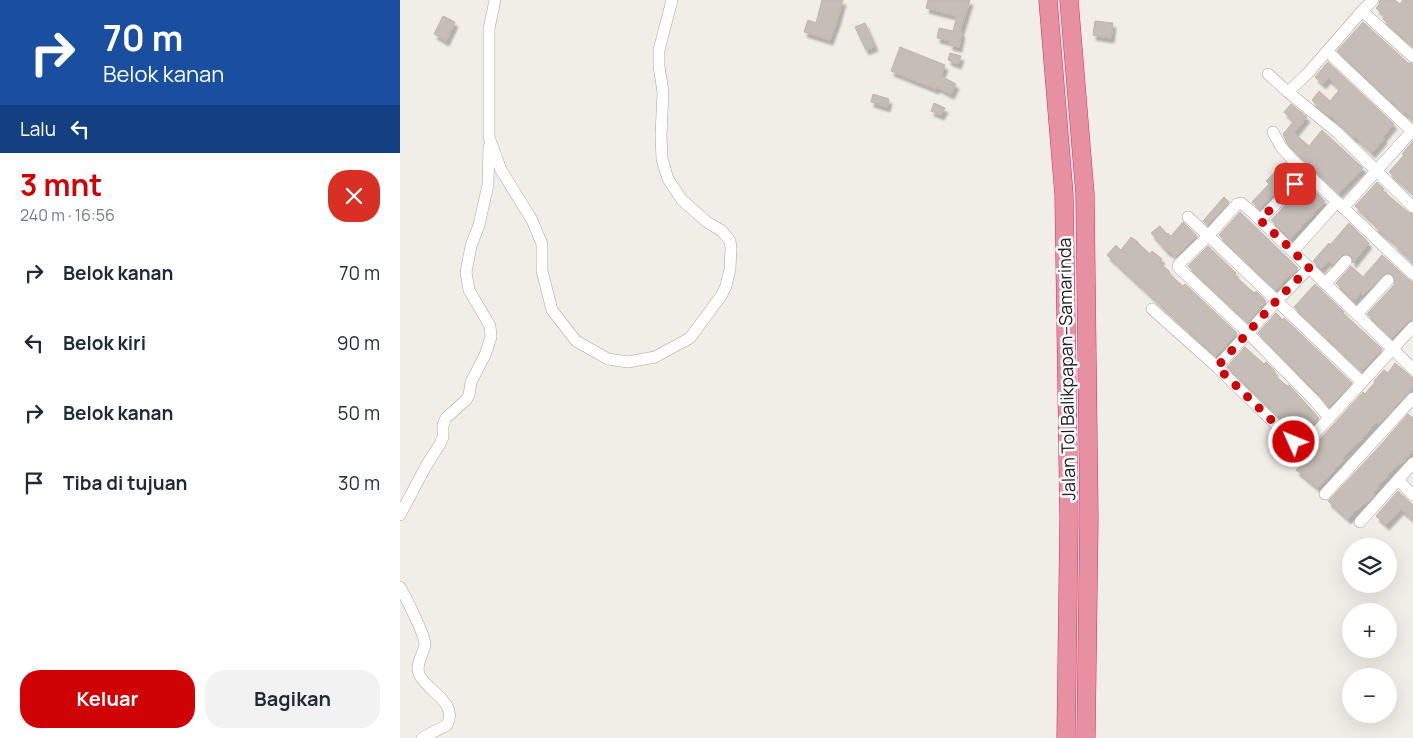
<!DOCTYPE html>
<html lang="id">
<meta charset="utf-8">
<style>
body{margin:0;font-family:Manrope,sans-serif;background:#f2f2f3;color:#1f2937;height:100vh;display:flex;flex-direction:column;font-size:19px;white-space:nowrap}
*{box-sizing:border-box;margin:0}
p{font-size:16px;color:#747a83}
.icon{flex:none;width:28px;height:28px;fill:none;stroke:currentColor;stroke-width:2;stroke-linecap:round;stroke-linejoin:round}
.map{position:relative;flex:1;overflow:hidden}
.sheet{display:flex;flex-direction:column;background:#fff;width:400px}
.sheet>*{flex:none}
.top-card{background:#1a4fa0;color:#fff;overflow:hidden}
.tools{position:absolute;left:942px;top:538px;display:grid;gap:10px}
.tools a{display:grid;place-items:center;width:55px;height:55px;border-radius:50%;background:#fff;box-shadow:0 5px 20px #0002;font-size:25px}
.pin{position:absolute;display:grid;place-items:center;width:42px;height:42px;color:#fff;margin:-21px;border-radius:10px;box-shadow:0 2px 8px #0006}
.me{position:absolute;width:55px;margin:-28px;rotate:314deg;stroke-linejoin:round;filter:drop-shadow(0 0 4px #0008)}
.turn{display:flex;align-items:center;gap:18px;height:105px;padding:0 20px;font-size:22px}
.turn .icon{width:65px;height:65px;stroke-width:2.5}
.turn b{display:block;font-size:35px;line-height:42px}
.then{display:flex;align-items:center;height:48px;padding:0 20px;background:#0003;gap:10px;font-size:19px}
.round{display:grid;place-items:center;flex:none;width:52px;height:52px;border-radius:20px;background:#f2f2f3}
.head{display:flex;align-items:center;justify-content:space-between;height:85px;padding:0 20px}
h1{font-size:30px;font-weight:700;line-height:38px;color:#cf0206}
.cta{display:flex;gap:10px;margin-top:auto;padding:10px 20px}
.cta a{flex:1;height:58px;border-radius:20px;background:#cf0206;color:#fff;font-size:20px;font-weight:700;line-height:58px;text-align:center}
.cta a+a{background:#f2f2f3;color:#1f2937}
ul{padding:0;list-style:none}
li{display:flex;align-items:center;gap:15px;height:70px;padding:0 20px}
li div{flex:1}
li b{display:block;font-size:19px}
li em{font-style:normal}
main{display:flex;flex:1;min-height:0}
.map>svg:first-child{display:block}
.building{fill:#c6bdb6;stroke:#c2b4aa;filter:url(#shadow)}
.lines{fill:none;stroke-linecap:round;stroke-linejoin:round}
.minor-casing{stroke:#a7a7a7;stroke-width:12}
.highway-casing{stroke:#da2969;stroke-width:19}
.minor{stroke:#fff;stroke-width:11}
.highway{stroke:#e690a2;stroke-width:18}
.route{stroke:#cf0206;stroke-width:9;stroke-dasharray:0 16.2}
.labels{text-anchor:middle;stroke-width:5;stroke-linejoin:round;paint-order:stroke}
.street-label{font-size:18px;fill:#202020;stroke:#fff}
</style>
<main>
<section class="sheet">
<div class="top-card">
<div class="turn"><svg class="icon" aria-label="right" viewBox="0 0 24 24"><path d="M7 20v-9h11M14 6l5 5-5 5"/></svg><div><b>70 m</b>Belok kanan</div></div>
<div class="then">Lalu<svg class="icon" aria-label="left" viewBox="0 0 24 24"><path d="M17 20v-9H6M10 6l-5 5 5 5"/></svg></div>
</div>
<div class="head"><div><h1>3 mnt</h1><p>240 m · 16:56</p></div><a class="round" style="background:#d93025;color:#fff"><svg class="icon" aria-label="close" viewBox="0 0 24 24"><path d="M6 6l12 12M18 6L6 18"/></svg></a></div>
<ul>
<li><svg class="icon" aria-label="right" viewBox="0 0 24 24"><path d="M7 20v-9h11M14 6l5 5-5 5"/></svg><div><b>Belok kanan</b></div><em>70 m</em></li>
<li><svg class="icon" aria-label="left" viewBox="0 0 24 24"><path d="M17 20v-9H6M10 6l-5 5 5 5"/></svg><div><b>Belok kiri</b></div><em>90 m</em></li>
<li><svg class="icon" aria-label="right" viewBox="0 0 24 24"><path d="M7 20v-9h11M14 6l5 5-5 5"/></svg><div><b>Belok kanan</b></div><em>50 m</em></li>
<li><svg class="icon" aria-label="arrive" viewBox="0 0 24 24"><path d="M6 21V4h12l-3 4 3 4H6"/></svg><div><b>Tiba di tujuan</b></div><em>30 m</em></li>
</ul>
<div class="cta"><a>Keluar</a><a>Bagikan</a></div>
</section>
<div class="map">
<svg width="1013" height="738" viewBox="0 0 1013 738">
<defs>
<filter id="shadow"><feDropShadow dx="3" dy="5" stdDeviation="1" flood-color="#0004"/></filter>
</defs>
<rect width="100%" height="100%" fill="#f1ede7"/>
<g class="building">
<polygon points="422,0 443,0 437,21 430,40 404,32 408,20 416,23"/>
<polygon points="528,0 570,0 560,32 562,32 559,47 550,45 550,41 537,38 539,28 553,31 557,16 526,8"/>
<polygon points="980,0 995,0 1000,4 1003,0 1013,0 1013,47 983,19 985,16 976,8 979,5"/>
<polygon points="43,16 55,22 46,41 34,34"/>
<polygon points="695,21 713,23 711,38 693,35"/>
<polygon points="963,22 1008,63 1013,64 1013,120 1005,112 1004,113 937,51"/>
<polygon points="465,23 475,46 466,50 455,27"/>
<polygon points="500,47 545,65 541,76 556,84 551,94 537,87 536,89 491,71"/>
<polygon points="550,53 561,56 558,64 548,60"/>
<polygon points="928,62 994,124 983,137 984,139 972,153 955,137 954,138 931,116 930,117 921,110 912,100 919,91 930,101 940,89 928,78 923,84 915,77"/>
<polygon points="473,94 489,99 487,107 471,102"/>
<polygon points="534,103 545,108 541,115 531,111"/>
<polygon points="891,104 907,117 894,133 909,146 922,130 963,168 939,193 887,143 883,134 894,121 884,112"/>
<polygon points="1013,141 1013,193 989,172 1004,155 1002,154"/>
<polygon points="885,162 896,173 860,209 852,202 869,184 866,181"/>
<polygon points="977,182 984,189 982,190 1008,212 1013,214 1013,264 1010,261 1011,259 995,245 996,244 975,227 976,225 955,206"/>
<polygon points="907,183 925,201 890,239 871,220"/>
<polygon points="824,197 829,202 808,225 803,221"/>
<polygon points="840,212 898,268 891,276 889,275 876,290 819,235"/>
<polygon points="783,222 797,236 776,257 769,251 768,252 751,233 760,226 767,234 768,233 771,236"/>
<polygon points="949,223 969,243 953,263 951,256 948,254 944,254 932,265 928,261 921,269 913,261 929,243 930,245"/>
<polygon points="731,237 738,242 738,243 750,254 752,251 762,259 759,262 770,272 769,274 783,286 785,284 837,333 816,356 707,255 716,245 721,250"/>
<polygon points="808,246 836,273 834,275 854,293 856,291 866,301 848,322 788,266"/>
<polygon points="982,255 1008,279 1013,282 1013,320 1007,322 992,338 967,314 994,285 995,278 993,275 989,273 983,275 963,296 960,293 954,301 936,283 951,266 963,277"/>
<polygon points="915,284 944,312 943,313 982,349 962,371 894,307"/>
<polygon points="876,313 883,320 884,318 952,383 929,407 919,395 858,333"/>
<polygon points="845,347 864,364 866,362 875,371 873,374 887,386 889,385 919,418 901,437 827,367"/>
<polygon points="995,363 1013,378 1013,386 1009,392 979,424 976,422 958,444 957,443 943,458 944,459 934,470 935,471 918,488 896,470 915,450 912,448 963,392 965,394 975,382 974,381 984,370 988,373"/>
<polygon points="1008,414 1013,418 1013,450 1001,465 999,463 977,487 978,487 973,493 975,494 965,505 964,504 959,509 958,509 948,519 928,501 978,448"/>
<polygon points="998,491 1013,505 1013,520 1001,509 986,525 976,516"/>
</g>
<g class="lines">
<defs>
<g id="minor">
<polyline points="95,0 89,29 89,137 101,170 132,220 142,244 142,271 152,310 176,341 208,359 228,362 255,357 290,338 321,296 326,286 330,269 331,249 330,241 322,231 307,222 282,200 268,179 262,159 261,135 263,92 259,66 259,50 272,0"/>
<polyline points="973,0 962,11 1013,57"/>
<polyline points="927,51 1013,132"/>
<polyline points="868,74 888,92 908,73 962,11"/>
<polyline points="888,92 938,133 1013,207"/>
<polyline points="873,132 881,147 893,160 1013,274"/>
<polyline points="943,208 1013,130"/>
<polyline points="788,217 816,243 962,382"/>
<polyline points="860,220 906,173"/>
<polyline points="893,251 937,202"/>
<polyline points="925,284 946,261"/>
<polyline points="752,309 817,367 894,442 900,445 904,445 908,441 1013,327"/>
<polyline points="957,314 988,280"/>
<polyline points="817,367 877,301 909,268"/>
<polyline points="929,418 914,400 848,333 778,267 779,264 808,236 837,204 841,203 852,212 1013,369"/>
<polyline points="998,480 1013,495"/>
<polyline points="925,494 1013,398"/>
<polyline points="0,515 26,466 40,444 43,437 43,425 46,418 66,400 69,395 71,382 85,355 91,337 90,326 69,290 66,272 71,246 79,225 88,185 89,147"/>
<polyline points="960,522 1013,463"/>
<path d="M0,587C5,596 25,635 25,644C24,654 15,663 19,674C26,691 59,702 47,725L22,738"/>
</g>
<g id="highway">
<polyline points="648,0 664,195 669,518 666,738"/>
<polyline points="669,0 685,194 689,518 686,738"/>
</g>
</defs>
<use href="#minor" class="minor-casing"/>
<use href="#highway" class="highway-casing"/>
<use href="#minor" class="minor"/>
<use href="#highway" class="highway"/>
</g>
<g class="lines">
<polyline class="route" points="894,442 817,367 877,300 909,268 893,251 860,220 895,184"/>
</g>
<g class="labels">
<g class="street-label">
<text transform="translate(667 369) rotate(-91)" y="6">Jalan Tol Balikpapan–Samarinda</text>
</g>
</g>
</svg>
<div class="tools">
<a><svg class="icon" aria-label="layers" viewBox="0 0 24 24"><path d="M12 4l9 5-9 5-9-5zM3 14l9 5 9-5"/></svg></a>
<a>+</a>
<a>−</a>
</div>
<div class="pin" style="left:895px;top:184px;background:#d93025"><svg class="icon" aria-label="arrive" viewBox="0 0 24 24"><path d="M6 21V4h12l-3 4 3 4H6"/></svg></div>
<svg class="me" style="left:894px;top:442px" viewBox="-20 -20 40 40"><circle r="17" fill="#cf0206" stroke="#fff" stroke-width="3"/><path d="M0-11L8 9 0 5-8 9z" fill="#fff"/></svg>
</div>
</main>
